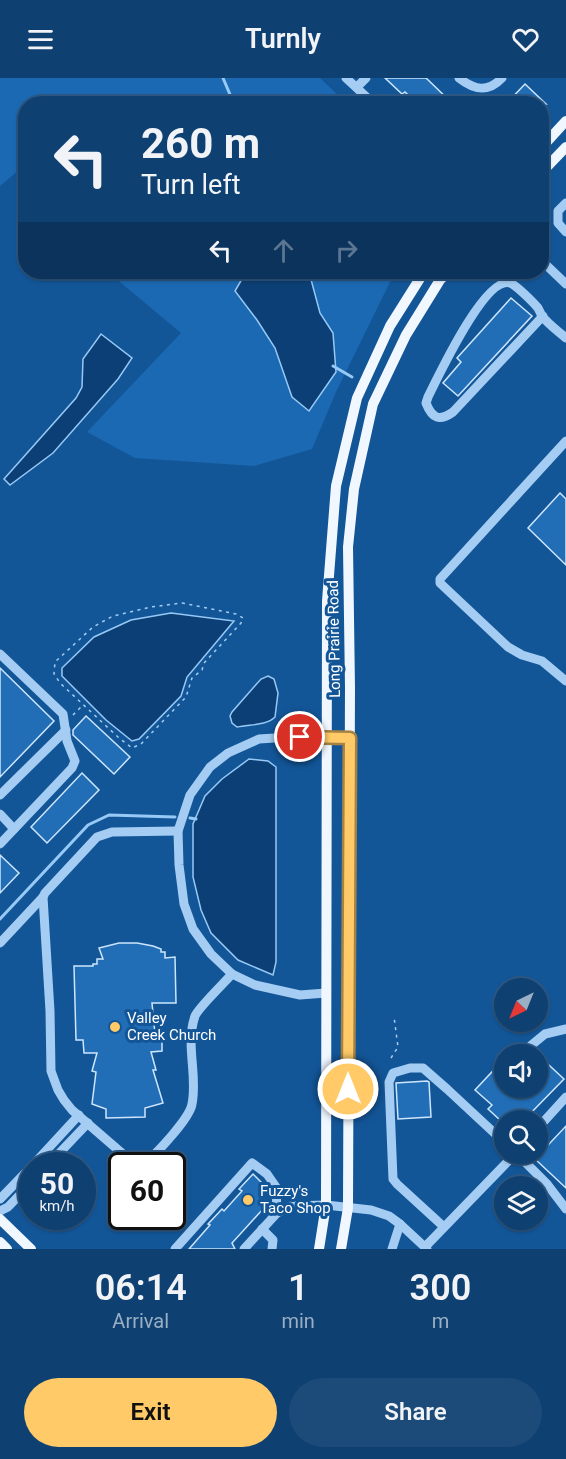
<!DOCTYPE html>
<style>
body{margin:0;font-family:Roboto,sans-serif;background:#1c4b7a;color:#f1f3f6;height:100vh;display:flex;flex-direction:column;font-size:22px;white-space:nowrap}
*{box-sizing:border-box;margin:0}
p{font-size:20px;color:#9bafc4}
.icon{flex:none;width:33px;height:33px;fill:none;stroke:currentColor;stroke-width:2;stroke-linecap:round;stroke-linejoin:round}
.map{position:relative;height:1171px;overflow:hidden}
.sheet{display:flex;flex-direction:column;background:#0e4072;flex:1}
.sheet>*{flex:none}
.top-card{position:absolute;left:18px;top:18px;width:531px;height:183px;border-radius:24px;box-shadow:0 2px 4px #0004,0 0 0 2px #2e5984;background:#0e4072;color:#f1f3f6;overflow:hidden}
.needle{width:39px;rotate:223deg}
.controls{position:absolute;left:494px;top:900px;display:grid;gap:12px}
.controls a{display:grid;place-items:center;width:54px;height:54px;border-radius:50%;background:#0e4072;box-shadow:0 2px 4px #0004,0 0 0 2px #2e5984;font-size:30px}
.speed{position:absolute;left:18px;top:1074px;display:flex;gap:12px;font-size:30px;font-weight:700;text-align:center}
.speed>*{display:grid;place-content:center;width:78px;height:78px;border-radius:50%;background:#0e4072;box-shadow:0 2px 4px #0004,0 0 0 2px #2e5984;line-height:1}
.speed small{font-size:15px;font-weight:400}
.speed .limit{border:3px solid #111;border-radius:9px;background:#fff;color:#111}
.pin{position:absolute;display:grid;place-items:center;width:51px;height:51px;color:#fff;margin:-26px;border:3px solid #fff;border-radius:50%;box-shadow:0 2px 6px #0007}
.me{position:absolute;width:66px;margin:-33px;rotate:0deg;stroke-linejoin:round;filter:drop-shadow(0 0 4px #0008)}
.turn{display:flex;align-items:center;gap:21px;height:126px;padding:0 24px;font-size:27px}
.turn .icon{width:78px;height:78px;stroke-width:2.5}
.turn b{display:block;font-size:42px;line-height:51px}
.lanes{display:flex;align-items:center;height:57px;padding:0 24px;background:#0003;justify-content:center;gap:30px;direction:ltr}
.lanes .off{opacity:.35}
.eta{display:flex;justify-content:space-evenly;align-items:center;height:102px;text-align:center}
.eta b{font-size:36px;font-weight:600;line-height:42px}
.button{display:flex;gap:12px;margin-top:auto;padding:12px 24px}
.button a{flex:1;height:69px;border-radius:36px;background:#ffca67;color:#111;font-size:24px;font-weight:600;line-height:69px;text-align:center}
.button a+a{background:#1c4b7a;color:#f1f3f6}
header{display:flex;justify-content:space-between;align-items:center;height:78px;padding:0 24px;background:#0e4072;font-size:27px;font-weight:600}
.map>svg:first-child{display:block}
.green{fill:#1b69b2}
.water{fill:#0c3f75;stroke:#97c9f6;stroke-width:1.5}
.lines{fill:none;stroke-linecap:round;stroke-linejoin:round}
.stream{stroke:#97c9f6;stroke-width:3}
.building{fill:#216eb7;stroke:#cde6fd;stroke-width:1.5}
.path{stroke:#a5cdf3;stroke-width:1.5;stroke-dasharray:3 4.5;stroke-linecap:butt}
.minor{stroke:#a5cdf3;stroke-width:9}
.major{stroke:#f1f7ff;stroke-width:10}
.route-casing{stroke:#a68343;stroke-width:15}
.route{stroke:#ffca67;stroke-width:10}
.poi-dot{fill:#ffca67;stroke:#135698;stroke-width:2}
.labels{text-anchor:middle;stroke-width:6;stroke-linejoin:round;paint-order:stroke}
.street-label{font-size:15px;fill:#fff;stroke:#135698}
.poi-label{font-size:15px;fill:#fff;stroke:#135698;text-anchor:start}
</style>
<header><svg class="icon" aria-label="menu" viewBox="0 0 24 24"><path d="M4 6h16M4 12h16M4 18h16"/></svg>Turnly<svg class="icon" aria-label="heart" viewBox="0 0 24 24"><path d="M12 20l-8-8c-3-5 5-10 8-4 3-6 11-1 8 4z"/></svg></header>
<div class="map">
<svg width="566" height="1171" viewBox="0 0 566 1171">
<rect width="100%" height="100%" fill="#135698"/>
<g class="green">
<polygon points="0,0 320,0 346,25 26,26 25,87 0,108"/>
<polygon points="108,194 400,194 390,204 336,314 312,371 254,388 135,380 87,354 181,255"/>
</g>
<g class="water">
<polygon points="246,194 309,194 320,235 333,255 336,294 309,333 292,319 275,270 257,242 235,213"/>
<polygon points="101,256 132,280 118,301 53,375 10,407 4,401 76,320 82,309 83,281"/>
<polygon points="171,535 234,543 187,599 181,618 139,661 132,663 106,642 62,598 62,590 94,559 131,542"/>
<path d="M268,598L274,601L278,615L275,639C266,648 250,646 237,649L232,645L230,638L232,634L261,601Z"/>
<polygon points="249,681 268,683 276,689 276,884 273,897 238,882 211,855 201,832 193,799 193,746 205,718 222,701"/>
</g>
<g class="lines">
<g class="stream">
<polyline points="223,0 234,26"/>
<polyline points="333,288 352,299"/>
<polyline points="190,740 196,741"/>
<polyline points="0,841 88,747 109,737 175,739"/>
</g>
</g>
<g class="building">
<polygon points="385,0 426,0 453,26 417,26 405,14 402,16"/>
<polygon points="525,6 546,26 506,26"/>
<polygon points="511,220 532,238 458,318 443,305 461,284 457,280"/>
<polygon points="560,415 566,421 566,487 528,450"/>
<polygon points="0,590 54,643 0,699"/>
<polygon points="86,638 130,679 114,696 73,657 73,652"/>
<polygon points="82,695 99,712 47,765 31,749"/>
<polygon points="0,777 19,795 0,815"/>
<polygon points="119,865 137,865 153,868 161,871 161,874 165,874 165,880 175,879 176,925 152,925 155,956 162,956 162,973 151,974 156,992 153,992 163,1025 145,1030 145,1039 106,1040 106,1031 92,1026 96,994 92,993 97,975 84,975 83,962 76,962 74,888 93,888 93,886 97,886 97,881 103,881 99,870"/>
<polygon points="537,976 564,1001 524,1042 500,1042 488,1031 492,1027 475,1012 504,981 504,1010 537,1010"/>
<polygon points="427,1003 429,1004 431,1039 398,1041 396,1005"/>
<polygon points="566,1048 566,1110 535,1081"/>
<polygon points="253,1096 267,1110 262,1115 263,1131 232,1165 235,1171 189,1171 210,1147 208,1146 222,1131 224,1133 242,1113 239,1111"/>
</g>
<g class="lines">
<g class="path">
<polygon points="182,525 236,536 243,540 241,545 204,585 202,592 192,600 186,619 141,666 132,670 119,660 60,605 54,596 55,584 93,549 113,538 151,529"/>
<polyline points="73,637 82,628"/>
<polyline points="391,980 398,969 394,939"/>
</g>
<g class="minor">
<polyline points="346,0 374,26"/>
<path d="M459,0C474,12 488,15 502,0"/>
<polyline points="357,9 366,0"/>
<polyline points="566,125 558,133 558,145 566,154"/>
<polyline points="542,183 566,206"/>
<path d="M543,238L453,334C439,344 432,340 426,325L428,319C438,299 485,198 510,205C516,207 533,224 538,230C539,232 541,236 542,238C548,246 558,253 566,260"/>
<polyline points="566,363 440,501 440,505 508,569 522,577 542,583 566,603"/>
<polyline points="0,576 63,636 67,663 75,683 72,690 0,766"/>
<polyline points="0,717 66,652"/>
<polyline points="0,736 14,751"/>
<path d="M178,753L112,754L97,759L45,815L43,819L50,933L51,993L58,1012L64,1022L72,1032L131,1083L146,1084C157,1075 190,1040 192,1026C198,997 185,967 195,938C198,930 225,904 232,896"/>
<polyline points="0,865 43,819"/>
<polyline points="326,915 300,917 255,907 232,896 211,876 193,851 184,826 179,787 178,753 190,717 210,689 228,675 259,661 290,659 327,660"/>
<polyline points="523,974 545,956 566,951"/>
<polyline points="537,1051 566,1019"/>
<polyline points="517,1076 547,1106 566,1131"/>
<polyline points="32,1088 79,1037"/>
<polyline points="47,1088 88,1045"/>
<polyline points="0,1121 32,1088"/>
<polyline points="0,1133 8,1129 32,1104"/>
<polyline points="444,1149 397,1106 393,1101 389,1004 393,995 410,990 423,990 447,1011 504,1064"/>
<polyline points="262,1151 273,1162 272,1171"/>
<polyline points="425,1169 515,1076"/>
<polyline points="175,1171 252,1085 267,1096 276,1109 277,1135"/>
<polyline points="244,1171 277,1135 291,1128 326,1127 371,1132 389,1138 400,1146 427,1171"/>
<polyline points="392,1171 400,1146"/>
</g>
<g class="major">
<polyline points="542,69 566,43"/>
<polyline points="542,94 566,69"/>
<polyline points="327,660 350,660"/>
<polyline points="0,1141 31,1171"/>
<polyline points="0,1164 7,1171"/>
<polyline points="319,1171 326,1127 327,523 336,408 357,320 390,248 424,194"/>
<polyline points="341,1171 348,1130 350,610 348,469 354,411 373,326 406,257 440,202 448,194"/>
</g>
</g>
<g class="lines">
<defs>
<polyline id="route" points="300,659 350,660 348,1011"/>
</defs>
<use href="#route" class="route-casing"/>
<use href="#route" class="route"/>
</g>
<g class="poi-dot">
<circle cx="115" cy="949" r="6"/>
<circle cx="248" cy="1122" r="6"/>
</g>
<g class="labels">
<g class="street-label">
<text transform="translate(334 561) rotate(-91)" y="5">Long Prairie Road</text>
</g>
<g class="poi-label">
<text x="127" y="945">Valley<tspan x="127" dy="17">Creek Church</tspan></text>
<text x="260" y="1118">Fuzzy's<tspan x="260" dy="17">Taco Shop</tspan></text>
</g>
</g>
</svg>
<div class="controls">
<a><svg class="needle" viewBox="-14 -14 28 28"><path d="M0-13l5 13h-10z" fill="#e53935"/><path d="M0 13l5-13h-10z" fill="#9bafc4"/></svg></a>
<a><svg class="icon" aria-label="sound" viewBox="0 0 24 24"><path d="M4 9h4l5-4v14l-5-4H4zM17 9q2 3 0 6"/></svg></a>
<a><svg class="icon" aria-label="search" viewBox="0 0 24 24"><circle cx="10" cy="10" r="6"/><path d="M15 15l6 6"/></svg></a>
<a><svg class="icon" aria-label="layers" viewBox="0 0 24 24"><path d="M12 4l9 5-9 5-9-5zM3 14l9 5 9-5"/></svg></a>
</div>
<div class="speed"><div>50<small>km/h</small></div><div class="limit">60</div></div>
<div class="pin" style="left:300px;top:659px;background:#d93025"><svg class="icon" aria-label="arrive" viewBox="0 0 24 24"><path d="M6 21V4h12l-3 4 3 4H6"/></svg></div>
<svg class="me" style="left:348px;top:1011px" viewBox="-20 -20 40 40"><circle r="17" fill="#ffca67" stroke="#fff" stroke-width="3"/><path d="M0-11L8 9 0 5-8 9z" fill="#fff"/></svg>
<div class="top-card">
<div class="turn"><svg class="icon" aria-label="left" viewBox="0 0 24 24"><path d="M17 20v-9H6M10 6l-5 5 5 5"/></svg><div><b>260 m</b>Turn left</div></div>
<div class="lanes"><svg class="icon" aria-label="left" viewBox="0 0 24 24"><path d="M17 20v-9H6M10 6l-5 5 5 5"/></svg><svg class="icon off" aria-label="ahead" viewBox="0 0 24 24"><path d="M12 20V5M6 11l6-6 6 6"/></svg><svg class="icon off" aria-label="right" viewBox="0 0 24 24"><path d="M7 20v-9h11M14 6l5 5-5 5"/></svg></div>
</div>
</div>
<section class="sheet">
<div class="eta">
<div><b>06:14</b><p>Arrival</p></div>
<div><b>1</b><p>min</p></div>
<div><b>300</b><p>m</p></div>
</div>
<div class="button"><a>Exit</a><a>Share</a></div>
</section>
